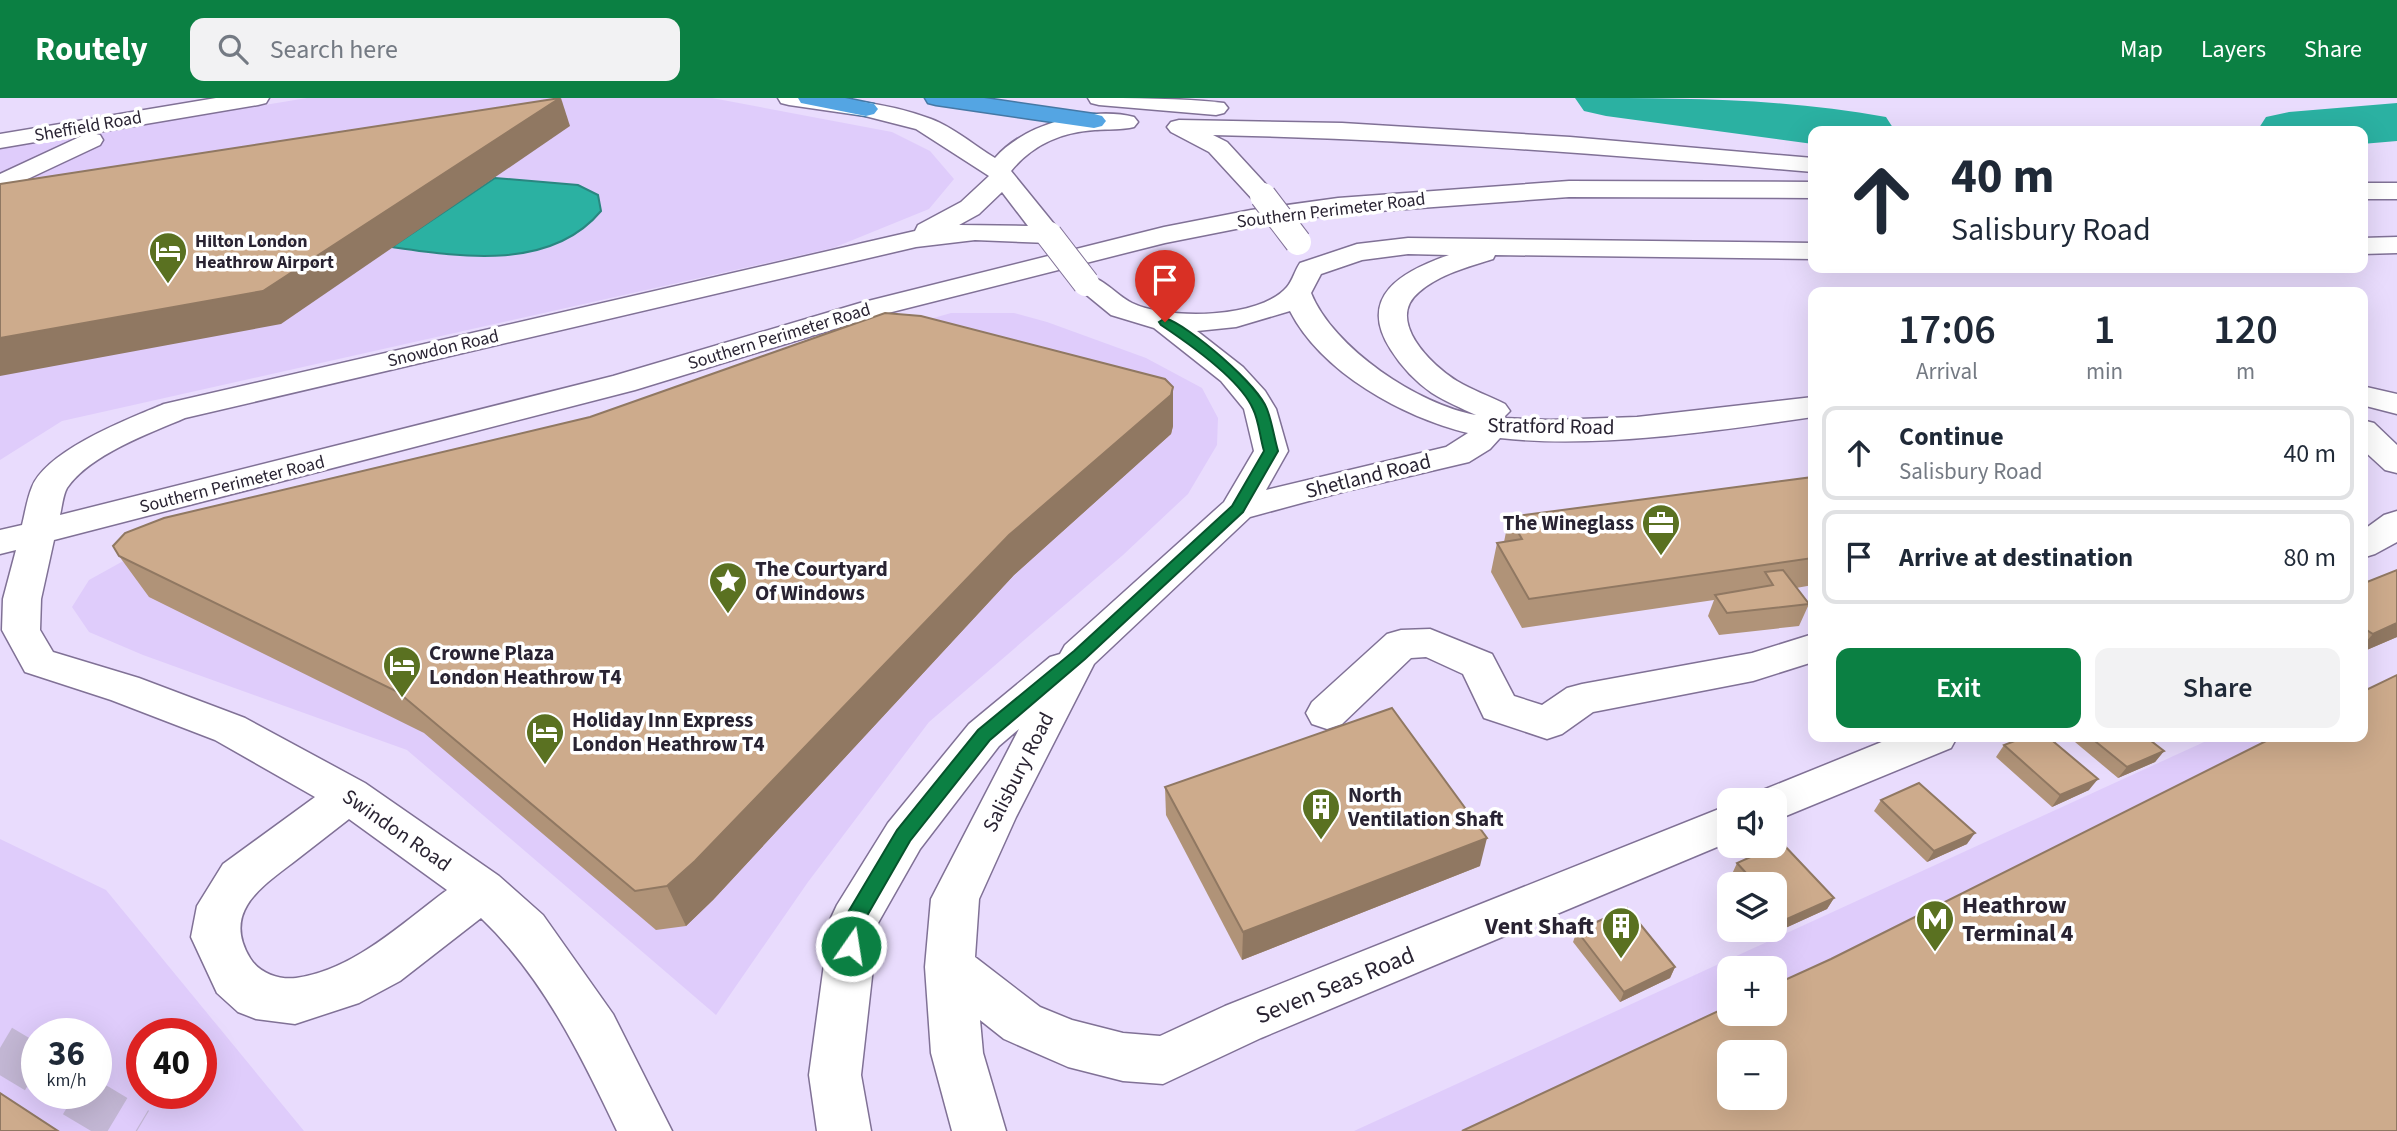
<!DOCTYPE html>
<meta charset="utf-8">
<style>
body{margin:0;font-family:"Source Sans 3",sans-serif;background:#f2f2f3;color:#1f2937;height:100vh;display:flex;flex-direction:column;font-size:26px;white-space:nowrap}
*{box-sizing:border-box;margin:0}
p{font-size:23px;color:#747a83}
.icon{flex:none;width:38px;height:38px;fill:none;stroke:currentColor;stroke-width:2;stroke-linecap:round;stroke-linejoin:round}
.map{position:relative;flex:1;overflow:hidden}
.details{position:absolute;left:1808px;top:189px;width:560px;height:455px;display:flex;flex-direction:column;background:#fff;border-radius:14px;box-shadow:0 7px 28px #0002}
.details>*{flex:none}
.guide{position:absolute;left:1808px;top:28px;width:560px;height:147px;border-radius:14px;box-shadow:0 7px 28px #0002;background:#fff;color:#1f2937;overflow:hidden}
.buttons{position:absolute;left:1717px;top:690px;display:grid;gap:14px}
.buttons a{display:grid;place-items:center;width:70px;height:70px;border-radius:14px;background:#fff;box-shadow:0 7px 28px #0002;font-size:35px}
.speed{position:absolute;left:21px;top:920px;display:flex;gap:14px;font-size:35px;font-weight:700;text-align:center}
.speed>*{display:grid;place-content:center;width:91px;height:91px;border-radius:50%;background:#fff;box-shadow:0 7px 28px #0002;line-height:1}
.speed small{font-size:18px;font-weight:400}
.speed .limit{border:10px solid #d22;background:#fff;color:#111}
.pin{position:absolute;display:grid;place-items:center;width:60px;height:60px;color:#fff;margin:-72px -30px;border-radius:50% 50% 50% 0;rotate:-45deg;box-shadow:0 0 7px #0007}
.pin .icon{rotate:45deg}
.me{position:absolute;width:77px;margin:-38px;rotate:13deg;stroke-linejoin:round;filter:drop-shadow(0 0 5px #0008)}
.turn{display:flex;align-items:center;gap:24px;height:147px;padding:0 28px;font-size:32px}
.turn .icon{width:91px;height:91px;stroke-width:2.5}
.turn b{display:block;font-size:49px;line-height:60px}
.eta{display:flex;justify-content:space-evenly;align-items:center;height:119px;text-align:center}
.eta b{font-size:42px;font-weight:600;line-height:49px}
.cta{display:flex;gap:14px;margin-top:auto;padding:14px 28px}
.cta a{flex:1;height:80px;border-radius:14px;background:#0b8043;color:#fff;font-size:28px;font-weight:600;line-height:80px;text-align:center}
.cta a+a{background:#f2f2f3;color:#1f2937}
ul{padding:0;list-style:none}
li{display:flex;align-items:center;gap:21px;height:94px;margin:0 14px 10px;padding:0 14px;border:4px solid #e0e1e3;border-radius:14px}
li div{flex:1}
li b{display:block;font-size:26px}
li em{font-style:normal}
header{display:flex;align-items:center;gap:42px;box-sizing:border-box;height:98px;padding:0 35px;background:#0b8043;color:#fff}
header strong{font-size:33px}
nav{display:flex;gap:38px;margin-inline-start:auto;font-size:24px}
.search{width:490px;height:63px;background:#f2f2f3;display:flex;align-items:center;gap:18px;box-sizing:border-box;padding:0 24px;border-radius:14px;color:#747a83;font-size:26px}
.map>svg:first-child{display:block}
.built{fill:#dfccfb;fill-rule:evenodd}
.water{fill:#2bb1a2;stroke:#2a8680;stroke-width:2}
.lines{fill:none;stroke-linecap:round;stroke-linejoin:round}
.river{fill:#2bb1a2;fill-rule:evenodd}
.minor-tunnel{stroke:#c3b7d4;stroke-width:47;stroke-dasharray:47 24;stroke-linecap:butt}
.minor-casing{stroke:#807196;stroke-width:3}
.highway-casing{stroke:#4578a5;stroke-width:3}
.minor{fill:#fff;fill-rule:evenodd}
.highway{fill:#54a5e3;fill-rule:evenodd}
.minor-bridge-casing{stroke:#807196;stroke-width:28;stroke-linecap:butt}
.minor-bridge{stroke:#fff;stroke-width:26}
.wall{fill:#b09378}
.shaded-wall{fill:#907862}
.building{fill:#cdab8c;stroke:#907862;stroke-width:2;fill-rule:evenodd}
.route{fill:#0b8043;stroke:#07532c;stroke-width:2}
.labels{text-anchor:middle;stroke-width:7;stroke-linejoin:round;paint-order:stroke}
.far-street-label{font-size:18px;fill:#292332;stroke:#fff}
.far-poi-label{font-size:18px;font-weight:bold;fill:#292332;stroke:#fff;text-anchor:start}
.street-label{font-size:21px;fill:#292332;stroke:#fff}
.poi-label{font-size:21px;font-weight:bold;fill:#292332;stroke:#fff;text-anchor:start}
.near-poi-label{font-size:24px;font-weight:bold;fill:#292332;stroke:#fff;text-anchor:start}
.near-street-label{font-size:24px;fill:#292332;stroke:#fff}
</style>
<header>
<strong>Routely</strong>
<div class="search"><svg class="icon" aria-label="search" viewBox="0 0 24 24"><circle cx="10" cy="10" r="6"/><path d="M15 15l6 6"/></svg>Search here</div>
<nav><a>Map</a><a>Layers</a><a>Share</a></nav>
</header>
<div class="map">
<svg width="2397" height="1033" viewBox="0 0 2397 1033">
<rect width="100%" height="100%" fill="#e9dcfd"/>
<g class="built">
<polygon points="307,0 712,0 892,34 930,53 954,81 929,111 833,150 62,323 0,362 0,50"/>
<polygon points="951,215 1014,215 1047,224 1146,260 1202,290 1218,320 1217,347 1188,396 1123,457 929,624 808,784 716,917 407,652 143,557 89,534 72,509 89,482 163,441"/>
<path d="M2215,639H2362L2397,665L1774,954H1729L1655,1033H1354ZM1729,870H1774V915H1729Z"/>
<path d="M0,741L106,792L304,1033H0ZM37,936H96V996H37ZM142,936H201V996H142Z"/>
</g>
<path class="water" d="M495,80L578,87L598,97L601,113C551,173 461,159 392,149Z"/>
<g class="lines">
<g class="river">
<path d="M1575,0C1679,0 1784,0 1886,19L1895,33H1813V46L1606,18L1584,13Z"/>
<polygon points="2397,5 2397,43 2362,46 2362,33 2257,33 2266,19 2289,14"/>
</g>
<g class="minor-tunnel">
<polyline points="0,950 37,972"/>
<polyline points="75,996 137,1033"/>
</g>
<defs>
<g id="minor">
<polygon points="216,0 269,0 266,5 258,7 92,35 100,37 103,42 100,47 0,94 0,76 88,35 0,50 0,36"/>
<path d="M778,0C829,0 882,2 931,21C953,29 975,48 995,60C1024,26 1091,8 1134,19L1138,24L1134,29C1122,32 1108,31 1095,32C1062,34 1032,47 1011,73L1063,137L1059,143L1049,145L975,142L916,149L185,320C150,335 89,357 67,390C63,397 62,409 60,417L613,278L860,205L1164,129L1251,112L1338,100L1569,83L1813,84V100L1569,99L1338,116L1251,128L1165,145L880,217L635,292L54,442L41,501L40,532L53,554L139,580L245,620L365,685L499,778L543,817L613,916L672,1033H617C581,957 542,878 481,820L400,883L359,905L295,926L256,921L238,914L217,895L191,839L197,808L223,766L315,699L215,642L111,602L25,574L2,532L3,501L16,452L0,456V432L22,427C25,415 27,401 32,389C47,352 128,321 164,306L915,133L918,127L961,104L989,78L916,31L865,18L789,7L781,5ZM1002,94L1028,128L959,127L979,116ZM349,721L447,792C402,825 354,872 296,880C279,882 259,875 250,860C222,814 261,789 295,763C313,749 331,735 349,721Z"/>
<path d="M1088,0C1132,0 1181,0 1224,5L1228,10L1224,15L1216,17L1099,7L1091,5Z"/>
<path d="M1179,22L1342,25L1570,39L1813,60V74C1613,57 1414,41 1213,37L1227,44L1272,93L1276,98L1272,103L1263,106L1254,103L1209,54L1171,34L1167,29L1171,24Z"/>
<rect x="2362" y="85" width="35" height="16"/>
<polygon points="2397,139 2397,155 2362,156 2362,140"/>
<path d="M1408,140L1813,145V161L1495,157L1493,161C1468,169 1440,176 1419,194C1385,222 1431,267 1457,283C1472,292 1489,298 1505,306L1510,313L1503,320L1550,322L1637,319L1813,299V319C1717,333 1596,351 1500,340L1490,351L1469,364L1346,393L1250,419L1094,566L1016,719L979,801L975,859L1040,909L1072,922L1123,935L1160,938L1225,908L1729,707V744L1261,940L1163,986L1123,983L1068,969L1004,941L980,922L983,955L1006,1033H952L931,955L925,869L931,801L1019,631L999,648L920,751L878,825L861,977L871,1033H817L809,977L830,822L837,807L888,725L969,626L1050,559L1060,556L1065,547L1224,404L1254,353L1244,311L1221,283L1154,230L1111,217L1072,185L1076,179C1100,173 1112,195 1132,205C1167,222 1260,221 1287,189C1293,182 1295,172 1300,165L1357,146ZM1408,156L1449,157C1403,173 1356,198 1391,252C1401,268 1416,284 1432,295C1446,304 1461,310 1476,317C1419,307 1333,250 1311,195L1321,176L1362,162ZM1290,213C1322,275 1403,319 1468,335L1446,349L1266,392L1288,353L1276,311L1265,293L1243,269L1197,233L1236,229Z"/>
<polygon points="2362,288 2397,296 2397,316 2362,307"/>
<polygon points="2362,322 2374,325 2397,347 2397,375 2385,372 2362,351"/>
<polygon points="2397,413 2397,444 2375,456 2362,460 2362,433 2384,417"/>
<polygon points="1430,531 1492,556 1514,598 1542,607 1567,590 1582,586 1752,555 1813,536 1813,564 1753,583 1593,614 1562,636 1547,641 1484,620 1463,576 1426,559 1411,560 1342,626 1327,631 1312,626 1306,615 1312,604 1387,536 1401,532"/>
<polygon points="1894,639 1957,639 1951,650 1774,723 1774,702 1754,702 1758,694"/>
</g>
<g id="highway">
<polygon points="798,0 845,0 874,6 878,11 874,16 866,18 801,5"/>
<polygon points="925,0 984,0 1094,16 1102,18 1106,23 1102,28 1094,30 936,7 928,5"/>
</g>
</defs>
<use href="#minor" class="minor-casing"/>
<use href="#highway" class="highway-casing"/>
<use href="#minor" class="minor"/>
<use href="#highway" class="highway"/>
<defs>
<g id="minor-bridge">
<polyline points="1263,98 1298,144"/>
<polyline points="1049,137 1086,185"/>
</g>
</defs>
<use href="#minor-bridge" class="minor-bridge-casing"/>
<use href="#minor-bridge" class="minor-bridge"/>
</g>
<g class="wall">
<polygon points="590,319 1173,328 1171,336 1014,477 713,802 686,828 656,832 424,635 149,499 119,458"/>
<polygon points="1813,379 1813,487 1796,490 1809,506 1799,528 1719,537 1708,518 1714,502 1522,530 1491,474 1497,445 1504,444 1509,419"/>
<polygon points="2397,472 2397,539 2362,554 2362,486"/>
<polygon points="2069,639 2146,639 2164,653 2155,664 2118,680"/>
<polygon points="2004,647 2089,692 2052,709 1996,659"/>
<polygon points="1165,689 1480,768 1242,862 1166,717"/>
<polygon points="1881,702 1967,746 1927,764 1874,713"/>
<polygon points="1737,765 1834,800 1827,811 1781,832 1774,824 1774,786 1741,786 1732,776"/>
<polygon points="1577,833 1675,869 1670,880 1620,904 1573,844"/>
</g>
<g class="shaded-wall">
<polygon points="561,0 570,28 281,226 0,278 0,240"/>
<polygon points="1173,289 1173,328 1171,336 1014,477 713,802 686,828 667,788 1009,437"/>
<polygon points="2397,525 2397,539 2362,554 2362,548 2373,536"/>
<polygon points="2164,653 2155,664 2118,680 2127,669"/>
<polygon points="2098,681 2089,692 2052,709 2060,697"/>
<polygon points="1975,735 1967,746 1927,764 1934,753"/>
<polygon points="1487,740 1480,768 1242,862 1243,834"/>
<polygon points="1834,800 1827,811 1781,832 1787,821"/>
<polygon points="1675,869 1670,880 1620,904 1624,894"/>
</g>
<g class="building">
<polygon points="560,0 263,193 0,240 0,86"/>
<polygon points="885,215 921,218 1165,281 1173,289 1171,297 1009,437 695,763 667,788 635,793 398,594 119,458 113,448 125,435 164,420 590,319"/>
<polygon points="1813,379 1813,460 1529,501 1497,445 1522,441 1509,419"/>
<polygon points="1783,472 1809,506 1727,515 1715,497 1773,487 1765,474"/>
<polygon points="2397,472 2397,525 2373,536 2362,529 2362,486"/>
<path d="M2397,577V1033H1462L1729,908V915H1774V887L1831,861L2274,639H2362V594ZM1729,954H1774V999H1729Z"/>
<polygon points="1392,610 1487,740 1243,834 1165,689"/>
<polygon points="2025,639 2048,639 2098,681 2060,697 2004,647"/>
<polygon points="2090,639 2146,639 2164,653 2127,669"/>
<polygon points="1919,685 1975,735 1934,753 1881,702"/>
<polygon points="1782,745 1834,800 1787,821 1774,807 1774,786 1756,786 1737,765"/>
<polygon points="1627,810 1675,869 1624,894 1577,833"/>
<polygon points="0,995 58,1033 0,1033"/>
</g>
<path class="route" d="M1165,220C1190,228 1258,287 1267,311C1272,324 1274,339 1278,353L1243,414L1085,561L990,642L910,743L864,823L858,854L851,856L844,854L841,848L844,821L897,732L978,632L1074,553L1232,408L1264,353C1260,340 1259,323 1253,311C1240,281 1188,245 1161,227L1159,224Z"/>
<defs>
<symbol id="hotel-pin" viewBox="-11 -11 22 30"><path d="M0 17L-7.5 6A9.5 9.5 0 1 1 7.5 6Z" fill="#5a7121" stroke="#fff"/><path d="M-6-4.5h1.5V1H6V5H4.5V3h-9V5H-6ZM-4 0a1.8 1.8 0 1 1 3.6 0ZM.5 0V-2.5h3Q6-2.5 6 0Z" fill="#fff"/></symbol>
<symbol id="office-pin" viewBox="-11 -11 22 30"><path d="M0 17L-7.5 6A9.5 9.5 0 1 1 7.5 6Z" fill="#5a7121" stroke="#fff"/><path d="M-6-3h4V-5.5h4V-3h4V5H-6ZM-1-4.5V-3h2v-1.5ZM-6 0V1H6V0Z" fill="#fff"/></symbol>
<symbol id="sight-pin" viewBox="-11 -11 22 30"><path d="M0 17L-7.5 6A9.5 9.5 0 1 1 7.5 6Z" fill="#5a7121" stroke="#fff"/><path d="M0-6L1.8-2.2L6-1.7L2.9 1.2L3.7 5.4L0 3.3L-3.7 5.4L-2.9 1.2L-6-1.7L-1.8-2.2Z" fill="#fff"/></symbol>
<symbol id="building-pin" viewBox="-11 -11 22 30"><path d="M0 17L-7.5 6A9.5 9.5 0 1 1 7.5 6Z" fill="#5a7121" stroke="#fff"/><path d="M-4-6H4V6H1V3H-1V6H-4ZM-2.5-4.3h1.7v1.8h-1.7ZM.8-4.3h1.7v1.8H.8ZM-2.5-1h1.7V.8h-1.7ZM.8-1h1.7V.8H.8Z" fill="#fff"/></symbol>
<symbol id="metro-pin" viewBox="-11 -11 22 30"><path d="M0 17L-7.5 6A9.5 9.5 0 1 1 7.5 6Z" fill="#5a7121" stroke="#fff"/><path d="M-5.5 5V-5H-3L0 0L3-5H5.5V5H3V-.5L0 4L-3-.5V5Z" fill="#fff"/></symbol>
</defs>
<g fill-rule="evenodd">
<use href="#hotel-pin" x="146" y="131" width="44" height="60"/>
<use href="#office-pin" x="1639" y="403" width="44" height="60"/>
<use href="#sight-pin" x="706" y="461" width="44" height="60"/>
<use href="#hotel-pin" x="380" y="545" width="44" height="60"/>
<use href="#hotel-pin" x="523" y="612" width="44" height="60"/>
<use href="#building-pin" x="1299" y="687" width="44" height="60"/>
<use href="#metro-pin" x="1913" y="799" width="44" height="60"/>
<use href="#building-pin" x="1599" y="806" width="44" height="60"/>
</g>
<g class="labels">
<g class="far-street-label">
<text transform="translate(88 28) rotate(-10)" y="6">Sheffield Road</text>
<text transform="translate(1331 112) rotate(-7)" y="6">Southern Perimeter Road</text>
<text transform="translate(779 238) rotate(-17)" y="6">Southern Perimeter Road</text>
<text transform="translate(443 250) rotate(-13)" y="6">Snowdon Road</text>
<text transform="translate(232 386) rotate(-14)" y="6">Southern Perimeter Road</text>
</g>
<g class="far-poi-label">
<text x="195" y="149">Hilton London<tspan x="195" dy="21">Heathrow Airport</tspan></text>
</g>
<g class="street-label">
<text transform="translate(1551 328) rotate(1)" y="7">Stratford Road</text>
<text transform="translate(1368 378) rotate(-14)" y="7">Shetland Road</text>
<text transform="translate(1018 674) rotate(-63)" y="7">Salisbury Road</text>
<text transform="translate(397 732) rotate(35)" y="7">Swindon Road</text>
</g>
<g class="poi-label">
<text x="1634" y="432" text-anchor="end">The Wineglass</text>
<text x="755" y="478">The Courtyard<tspan x="755" dy="24">Of Windows</tspan></text>
<text x="429" y="562">Crowne Plaza<tspan x="429" dy="24">London Heathrow T4</tspan></text>
<text x="572" y="629">Holiday Inn Express<tspan x="572" dy="24">London Heathrow T4</tspan></text>
<text x="1348" y="704">North<tspan x="1348" dy="24">Ventilation Shaft</tspan></text>
</g>
<g class="near-poi-label">
<text x="1962" y="815">Heathrow<tspan x="1962" dy="28">Terminal 4</tspan></text>
<text x="1594" y="836" text-anchor="end">Vent Shaft</text>
</g>
<g class="near-street-label">
<text transform="translate(1335 887) rotate(-22)" y="8">Seven Seas Road</text>
</g>
</g>
</svg>
<div class="buttons">
<a><svg class="icon" aria-label="sound" viewBox="0 0 24 24"><path d="M4 9h4l5-4v14l-5-4H4zM17 9q2 3 0 6"/></svg></a>
<a><svg class="icon" aria-label="layers" viewBox="0 0 24 24"><path d="M12 4l9 5-9 5-9-5zM3 14l9 5 9-5"/></svg></a>
<a>+</a>
<a>−</a>
</div>
<div class="speed"><div>36<small>km/h</small></div><div class="limit">40</div></div>
<div class="pin" style="left:1165px;top:224px;background:#d93025"><svg class="icon" aria-label="arrive" viewBox="0 0 24 24"><path d="M6 21V4h12l-3 4 3 4H6"/></svg></div>
<svg class="me" style="left:851px;top:848px" viewBox="-20 -20 40 40"><circle r="17" fill="#0b8043" stroke="#fff" stroke-width="3"/><path d="M0-11L8 9 0 5-8 9z" fill="#fff"/></svg>
<div class="guide">
<div class="turn"><svg class="icon" aria-label="ahead" viewBox="0 0 24 24"><path d="M12 20V5M6 11l6-6 6 6"/></svg><div><b>40 m</b>Salisbury Road</div></div>
</div>
<section class="details">
<div class="eta">
<div><b>17:06</b><p>Arrival</p></div>
<div><b>1</b><p>min</p></div>
<div><b>120</b><p>m</p></div>
</div>
<ul>
<li><svg class="icon" aria-label="ahead" viewBox="0 0 24 24"><path d="M12 20V5M6 11l6-6 6 6"/></svg><div><b>Continue</b><p>Salisbury Road</p></div><em>40 m</em></li>
<li><svg class="icon" aria-label="arrive" viewBox="0 0 24 24"><path d="M6 21V4h12l-3 4 3 4H6"/></svg><div><b>Arrive at destination</b></div><em>80 m</em></li>
</ul>
<div class="cta"><a>Exit</a><a>Share</a></div>
</section>
</div>
